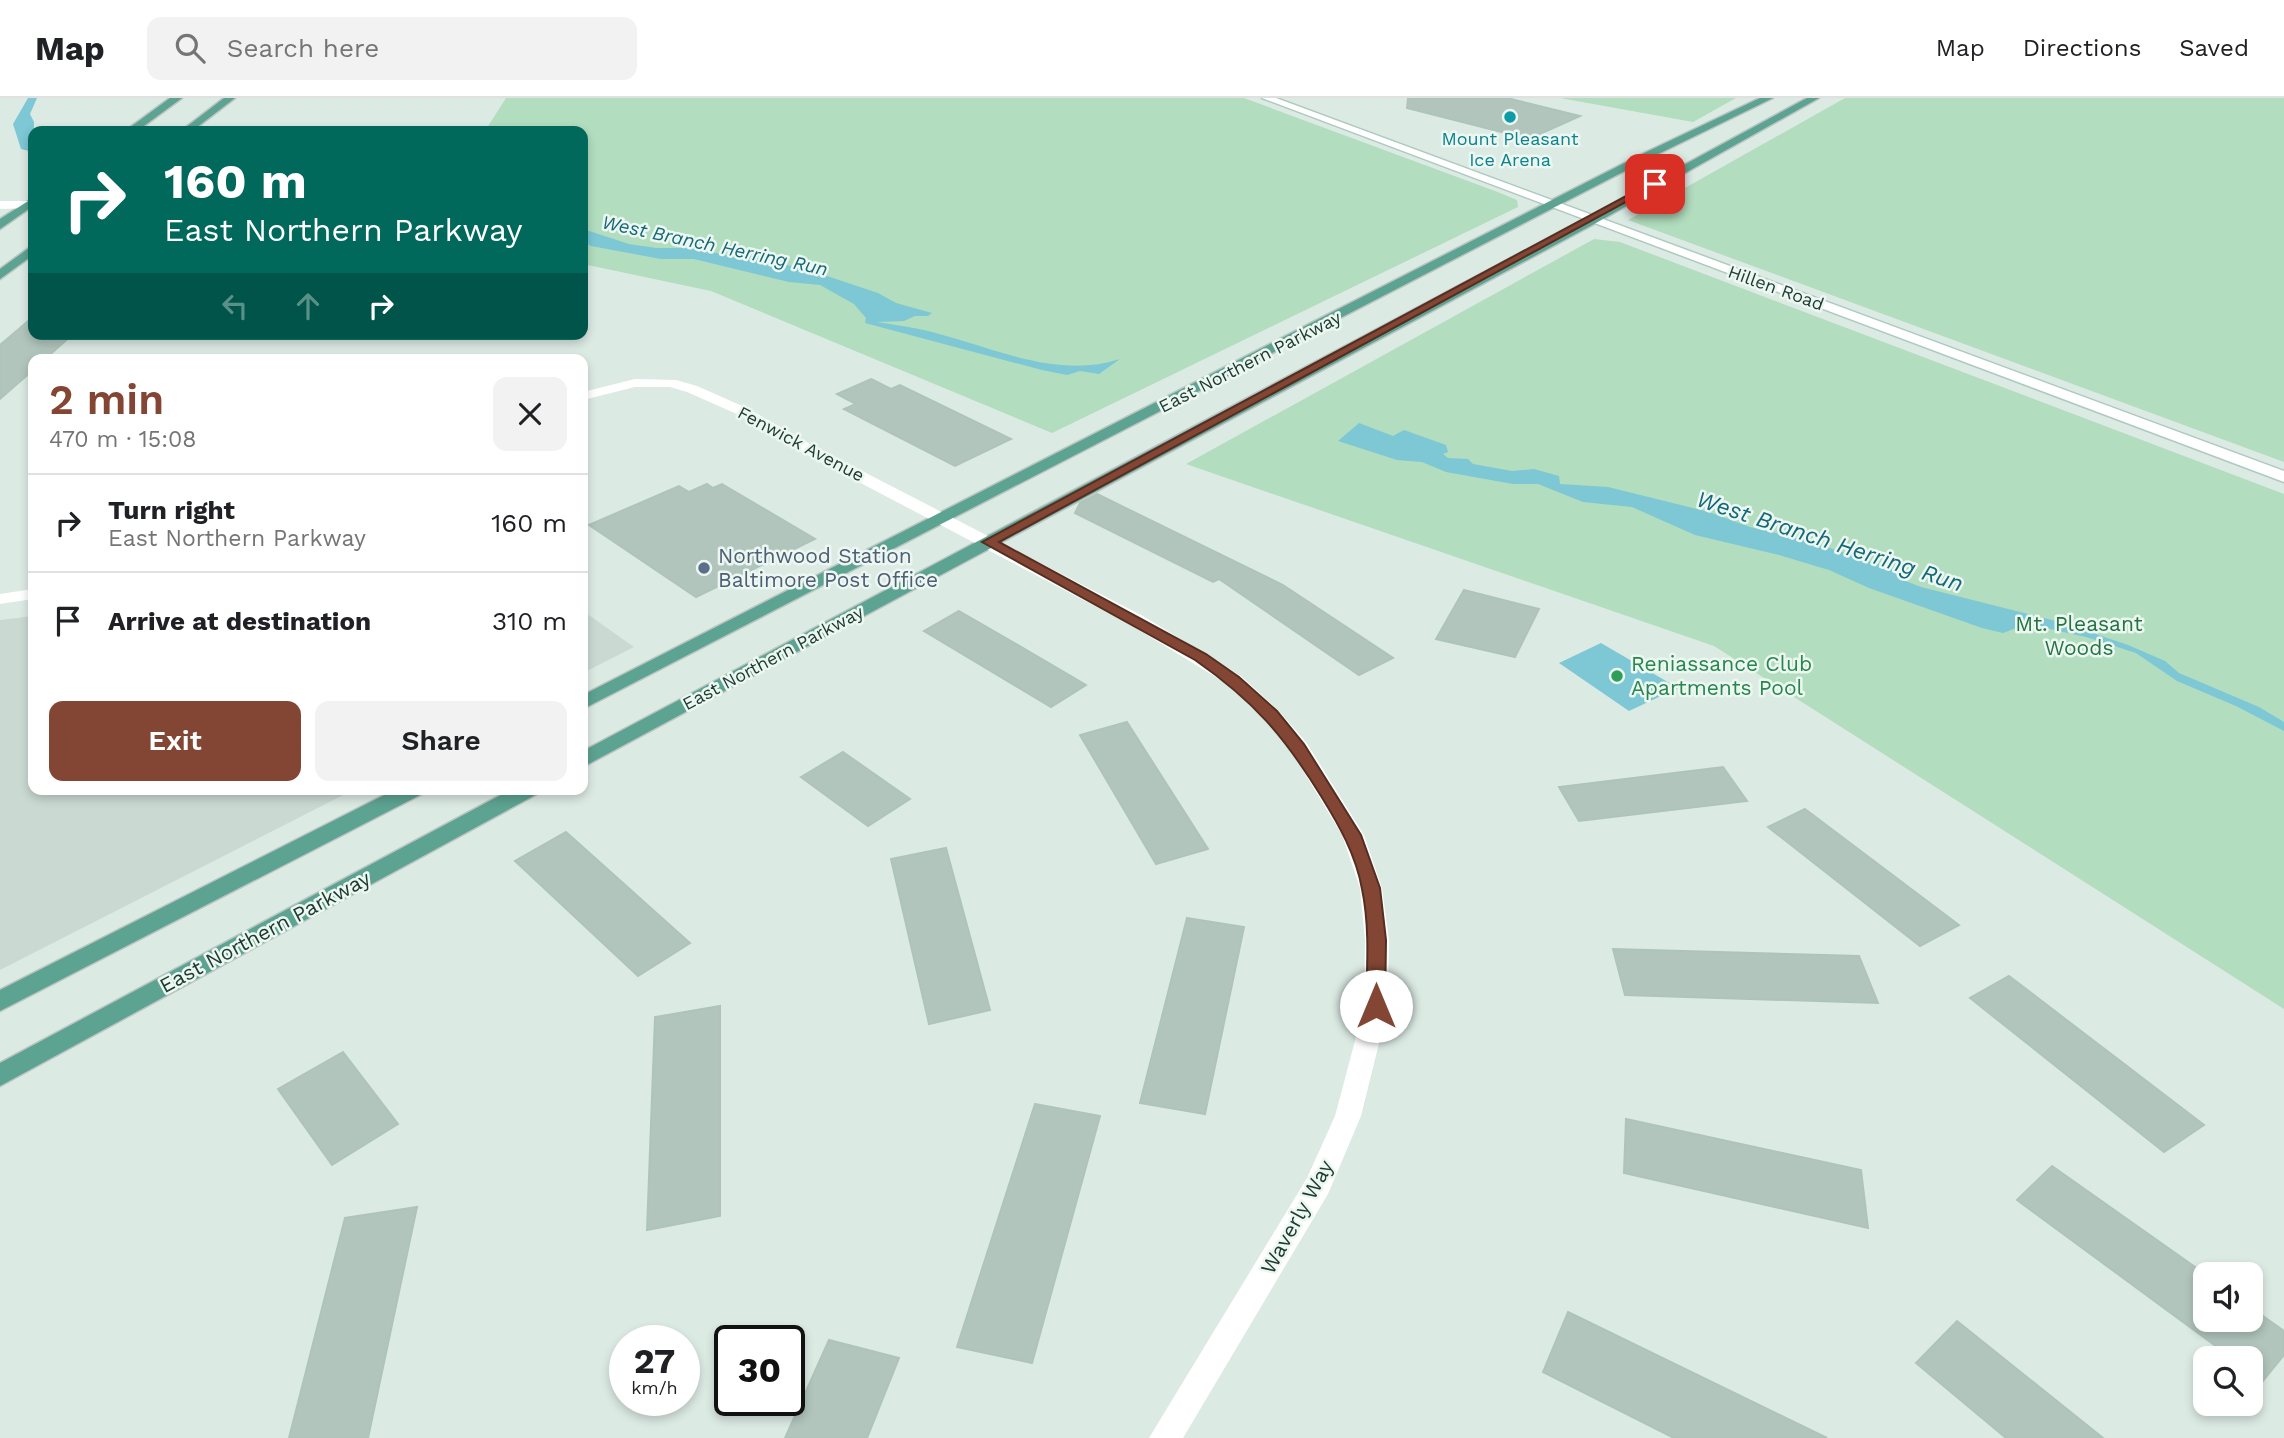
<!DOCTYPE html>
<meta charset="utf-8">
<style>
body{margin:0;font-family:"Work Sans",sans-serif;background:#f2f2f2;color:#202124;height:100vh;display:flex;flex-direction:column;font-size:26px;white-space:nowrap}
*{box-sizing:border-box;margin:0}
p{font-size:23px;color:#757577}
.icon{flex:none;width:38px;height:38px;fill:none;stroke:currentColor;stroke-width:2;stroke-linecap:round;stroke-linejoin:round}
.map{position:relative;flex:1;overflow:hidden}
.drawer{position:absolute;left:28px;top:256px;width:560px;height:441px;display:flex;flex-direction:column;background:#fff;border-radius:14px;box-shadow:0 4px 10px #0003}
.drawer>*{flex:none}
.top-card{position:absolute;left:28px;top:28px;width:560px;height:214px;border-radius:14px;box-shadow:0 4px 10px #0003;background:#00695c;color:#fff;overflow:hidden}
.tools{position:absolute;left:2193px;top:1164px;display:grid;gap:14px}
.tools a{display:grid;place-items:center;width:70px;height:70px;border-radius:14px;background:#fff;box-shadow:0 4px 10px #0003;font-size:35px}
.speed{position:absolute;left:609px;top:1227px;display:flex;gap:14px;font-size:35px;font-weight:700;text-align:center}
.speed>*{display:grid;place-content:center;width:91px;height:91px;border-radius:50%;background:#fff;box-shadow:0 4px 10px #0003;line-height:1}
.speed small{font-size:18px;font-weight:400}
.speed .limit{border:4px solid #111;border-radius:10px;background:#fff;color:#111}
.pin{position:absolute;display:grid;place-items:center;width:60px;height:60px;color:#fff;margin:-30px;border-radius:14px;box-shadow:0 4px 10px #0006}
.me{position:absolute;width:77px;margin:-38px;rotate:0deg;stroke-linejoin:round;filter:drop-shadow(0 0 5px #0008)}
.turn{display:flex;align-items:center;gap:24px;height:147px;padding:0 21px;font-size:32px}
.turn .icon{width:91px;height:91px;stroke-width:2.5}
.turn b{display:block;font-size:49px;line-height:60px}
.lanes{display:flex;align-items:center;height:66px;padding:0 21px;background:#0003;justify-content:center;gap:35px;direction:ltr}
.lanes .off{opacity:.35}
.round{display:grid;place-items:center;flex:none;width:74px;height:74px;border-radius:14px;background:#f2f2f2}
.summary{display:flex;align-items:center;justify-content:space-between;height:119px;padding:0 21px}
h1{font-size:42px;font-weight:600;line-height:52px;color:#834634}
.action{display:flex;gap:14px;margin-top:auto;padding:14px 21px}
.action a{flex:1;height:80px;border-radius:14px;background:#834634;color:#fff;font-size:28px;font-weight:600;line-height:80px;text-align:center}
.action a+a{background:#f2f2f2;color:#202124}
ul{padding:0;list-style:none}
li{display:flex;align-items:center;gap:21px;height:98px;padding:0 21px;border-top:2px solid #e0e0e0}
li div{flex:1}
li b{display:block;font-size:26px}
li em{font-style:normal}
header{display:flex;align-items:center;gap:42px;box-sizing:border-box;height:98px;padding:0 35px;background:#fff;border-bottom:2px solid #e0e0e0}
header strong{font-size:33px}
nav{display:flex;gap:38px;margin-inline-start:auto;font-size:24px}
.search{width:490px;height:63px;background:#f2f2f2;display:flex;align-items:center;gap:18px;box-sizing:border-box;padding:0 24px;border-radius:14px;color:#757577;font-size:26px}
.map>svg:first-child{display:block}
.built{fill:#cadad3}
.green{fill:#b2ddbe}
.water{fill:#7ec7d5}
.building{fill:#b1c5bd;stroke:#aec4bb;stroke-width:2}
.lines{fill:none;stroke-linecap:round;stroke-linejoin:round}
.secondary-casing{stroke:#aecac0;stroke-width:3}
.primary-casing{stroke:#bbc4c2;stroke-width:3}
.street{fill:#fff;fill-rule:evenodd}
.secondary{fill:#fff;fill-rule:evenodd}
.primary{fill:#5da391;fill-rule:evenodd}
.route{fill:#834634;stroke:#552e22;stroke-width:2}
.culture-dot{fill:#0f9aa8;stroke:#ecf7f1;stroke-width:2.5}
.service-dot{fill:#5c6f8a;stroke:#ecf7f1;stroke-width:2.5}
.leisure-dot{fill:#2e9e5b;stroke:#ecf7f1;stroke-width:2.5}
.labels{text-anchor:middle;stroke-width:5;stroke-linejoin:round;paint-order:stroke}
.far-culture-label{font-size:18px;fill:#0d838f;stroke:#ecf7f1}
.far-street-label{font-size:18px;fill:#1d3a32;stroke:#ecf7f1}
.far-water-label{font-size:19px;font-style:italic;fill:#146879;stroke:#ecf7f1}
.service-label{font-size:21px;fill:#4e5e75;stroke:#ecf7f1;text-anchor:start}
.park-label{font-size:21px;fill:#257343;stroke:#ecf7f1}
.leisure-label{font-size:21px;fill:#27864d;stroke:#ecf7f1;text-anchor:start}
.street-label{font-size:21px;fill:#1d3a32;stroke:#ecf7f1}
.water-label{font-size:23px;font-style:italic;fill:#146879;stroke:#ecf7f1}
</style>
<header>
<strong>Map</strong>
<div class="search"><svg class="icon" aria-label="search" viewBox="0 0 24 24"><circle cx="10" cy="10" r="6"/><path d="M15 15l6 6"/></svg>Search here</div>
<nav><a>Map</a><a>Directions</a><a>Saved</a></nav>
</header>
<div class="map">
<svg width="2284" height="1340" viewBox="0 0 2284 1340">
<rect width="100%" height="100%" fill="#dceae4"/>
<g class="built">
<polygon points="583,513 634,549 583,575"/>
<polygon points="33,518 33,691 355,691 0,872 0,522"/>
</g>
<g class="green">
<polygon points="506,0 1244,0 1495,93 1517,102 1518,109 1052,335 711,193 583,166 583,33 485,33"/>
<polygon points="1560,0 1736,0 1693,24"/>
<polygon points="1845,0 2284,0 2284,364 1628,122"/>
<polygon points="1594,141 1620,144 2284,396 2284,911 1714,548 1186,366"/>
</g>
<g class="water">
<polygon points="28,0 37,0 30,16 34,24 33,54 21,51 13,26"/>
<path d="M583,131L629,146L656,150H695L734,159L752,158L818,175L878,195L896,205L932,215L928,218H915L904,223L876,224C890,226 905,228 919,231C985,245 1053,283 1120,261L1099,276L1080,273L1067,277L1042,272L865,225L866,220L854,206L820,187L789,184L694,161H661L591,148L583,144Z"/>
<polygon points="1359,325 1393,338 1404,332 1446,347 1448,354 1443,356 1448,360 1468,361 1473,366 1512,373 1534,371 1559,378 1560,386 1608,389 1709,414 1750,429 1809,443 1890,470 1903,482 1921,489 2060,524 2128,547 2165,563 2179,575 2259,609 2284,624 2284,633 2236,608 2177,583 2136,555 2086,539 2027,526 2003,535 1982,530 1869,490 1829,472 1779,457 1695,437 1632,409 1583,404 1538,386 1513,386 1446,374 1422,364 1397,362 1338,343"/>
<polygon points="1601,545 1678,590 1629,613 1559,565"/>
</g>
<g class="building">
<polygon points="1408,0 1507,0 1580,18 1529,41 1407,10"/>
<polygon points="33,219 33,236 73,236 45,261 33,261 33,272 0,301 0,247"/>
<polygon points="871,281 891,291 900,287 1011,341 955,368 844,311 856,306 837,296"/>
<polygon points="707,386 713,390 722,386 815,441 696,499 589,427 679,388 689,394"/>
<polygon points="1097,396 1283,487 1393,560 1359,577 1219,481 1213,484 1075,415 1080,405"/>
<polygon points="1464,492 1539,511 1515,559 1436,541"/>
<polygon points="959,513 1011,543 1086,587 1051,609 924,533"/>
<polygon points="1127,624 1208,751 1156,766 1080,637"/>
<polygon points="843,654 910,701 868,728 801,679"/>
<polygon points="1723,669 1747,703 1579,723 1559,689"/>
<polygon points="1805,711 1959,827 1920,848 1768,729"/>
<polygon points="566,734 690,845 638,878 515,763"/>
<polygon points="946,750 990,912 929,926 891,761"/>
<polygon points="1187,820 1244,829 1205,1016 1140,1005"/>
<polygon points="1613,851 1859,858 1878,905 1625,897"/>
<polygon points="2009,878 2204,1027 2164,1054 1970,900"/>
<polygon points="720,908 720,1118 647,1132 655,919"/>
<polygon points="343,954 398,1026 332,1067 278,991"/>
<polygon points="1035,1006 1100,1018 1032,1265 957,1249"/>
<polygon points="1626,1021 1861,1072 1868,1130 1624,1075"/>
<polygon points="2052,1068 2205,1176 2205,1222 2250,1222 2250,1209 2284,1233 2284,1257 2250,1299 2250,1260 2232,1260 2017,1102"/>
<polygon points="417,1109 368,1340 289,1340 345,1120"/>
<polygon points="1568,1214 1827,1340 1674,1340 1543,1274"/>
<polygon points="1957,1223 2103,1340 2006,1340 1916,1265"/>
<polygon points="829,1242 899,1260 867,1340 785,1340"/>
</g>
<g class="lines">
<defs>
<polygon id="secondary" points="1262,0 1276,0 2284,373 2284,384"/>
<g id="primary">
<polygon points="170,0 182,0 137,33 125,33"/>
<polygon points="224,0 235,0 192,33 181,33"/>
<polygon points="1760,0 1773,0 1650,60 583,611 583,597 1642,56"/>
<polygon points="1807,0 1819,0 1596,125 583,669 583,653 1588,119"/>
<polygon points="33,100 33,108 0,131 0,121"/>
<polygon points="33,147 33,157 0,181 0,171"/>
<polygon points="396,691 425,691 422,696 0,913 0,892"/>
<polygon points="512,691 540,691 537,696 0,988 0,965"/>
</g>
</defs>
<use href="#secondary" class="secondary-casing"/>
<use href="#primary" class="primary-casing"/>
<g class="street">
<polygon points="0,103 33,103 33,110 0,111"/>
<polygon points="635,281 676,282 697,288 749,311 806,344 1143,518 1241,578 1278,612 1306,644 1364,737 1382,790 1389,842 1388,909 1361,1018 1328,1096 1183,1340 1149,1340 1307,1080 1335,1018 1364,909 1365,842 1360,790 1342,737 1291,653 1264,620 1227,586 1129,526 794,350 739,317 687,294 670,289 635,289 583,302 583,294"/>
<polygon points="33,491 33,501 0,506 0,496"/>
</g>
<use href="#secondary" class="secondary"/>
<use href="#primary" class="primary"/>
</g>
<path class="route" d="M1652,84L1659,86L999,444L1206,556L1239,579L1277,613L1304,646L1361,737L1380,790L1386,842L1385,908L1383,914L1376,916L1369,914L1366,908C1367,870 1370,829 1362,791C1356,757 1339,727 1321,698C1284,638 1254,603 1195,562L982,444Z"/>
<circle class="culture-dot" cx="1510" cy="19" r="7"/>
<circle class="service-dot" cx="704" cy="470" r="7"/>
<circle class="leisure-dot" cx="1617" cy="578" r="7"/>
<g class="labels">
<g class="far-culture-label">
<text x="1510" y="47">Mount Pleasant<tspan x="1510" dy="21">Ice Arena</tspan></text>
</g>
<g class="far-street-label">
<text transform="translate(1776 190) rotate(20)" y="6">Hillen Road</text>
<text transform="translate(1250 264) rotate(-27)" y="6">East Northern Parkway</text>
<text transform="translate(801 346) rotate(28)" y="6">Fenwick Avenue</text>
<text transform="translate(773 560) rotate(-28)" y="6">East Northern Parkway</text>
</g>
<g class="far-water-label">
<text transform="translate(715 147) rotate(12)" y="7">West Branch Herring Run</text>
</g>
<g class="service-label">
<text x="718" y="465">Northwood Station<tspan x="718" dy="24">Baltimore Post Office</tspan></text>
</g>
<g class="park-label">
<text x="2079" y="533">Mt. Pleasant<tspan x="2079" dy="24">Woods</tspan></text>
</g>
<g class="leisure-label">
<text x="1631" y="573">Reniassance Club<tspan x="1631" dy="24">Apartments Pool</tspan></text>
</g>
<g class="street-label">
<text transform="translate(265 834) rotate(-28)" y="7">East Northern Parkway</text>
<text transform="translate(1297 1119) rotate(-61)" y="7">Waverly Way</text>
</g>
<g class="water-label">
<text transform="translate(1830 443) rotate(18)" y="8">West Branch Herring Run</text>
</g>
</g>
</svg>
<div class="tools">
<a><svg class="icon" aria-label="sound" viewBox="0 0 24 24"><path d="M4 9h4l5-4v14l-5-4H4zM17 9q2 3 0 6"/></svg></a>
<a><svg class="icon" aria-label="search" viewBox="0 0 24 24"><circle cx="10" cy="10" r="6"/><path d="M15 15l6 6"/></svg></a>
</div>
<div class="speed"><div>27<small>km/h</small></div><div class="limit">30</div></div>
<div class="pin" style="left:1655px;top:86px;background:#d93025"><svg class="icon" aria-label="arrive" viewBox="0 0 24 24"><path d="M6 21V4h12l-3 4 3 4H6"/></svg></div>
<svg class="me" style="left:1376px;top:908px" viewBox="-20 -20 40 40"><circle r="19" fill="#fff"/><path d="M0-13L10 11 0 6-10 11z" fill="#834634"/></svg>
<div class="top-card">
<div class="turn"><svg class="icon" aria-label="right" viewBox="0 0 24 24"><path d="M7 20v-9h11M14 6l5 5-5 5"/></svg><div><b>160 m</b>East Northern Parkway</div></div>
<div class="lanes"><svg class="icon off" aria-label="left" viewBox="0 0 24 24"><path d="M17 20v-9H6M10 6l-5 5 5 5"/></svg><svg class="icon off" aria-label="ahead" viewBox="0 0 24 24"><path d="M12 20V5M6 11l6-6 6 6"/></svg><svg class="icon" aria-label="right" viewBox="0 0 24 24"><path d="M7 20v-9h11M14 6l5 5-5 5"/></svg></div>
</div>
<section class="drawer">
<div class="summary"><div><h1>2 min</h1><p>470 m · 15:08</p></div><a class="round"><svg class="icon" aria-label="close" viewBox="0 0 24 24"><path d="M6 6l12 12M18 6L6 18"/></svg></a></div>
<ul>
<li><svg class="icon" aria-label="right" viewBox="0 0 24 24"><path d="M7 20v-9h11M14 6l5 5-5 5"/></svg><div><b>Turn right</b><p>East Northern Parkway</p></div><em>160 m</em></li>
<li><svg class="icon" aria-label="arrive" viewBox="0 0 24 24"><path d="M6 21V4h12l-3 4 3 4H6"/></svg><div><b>Arrive at destination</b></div><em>310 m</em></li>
</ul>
<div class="action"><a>Exit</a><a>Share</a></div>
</section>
</div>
